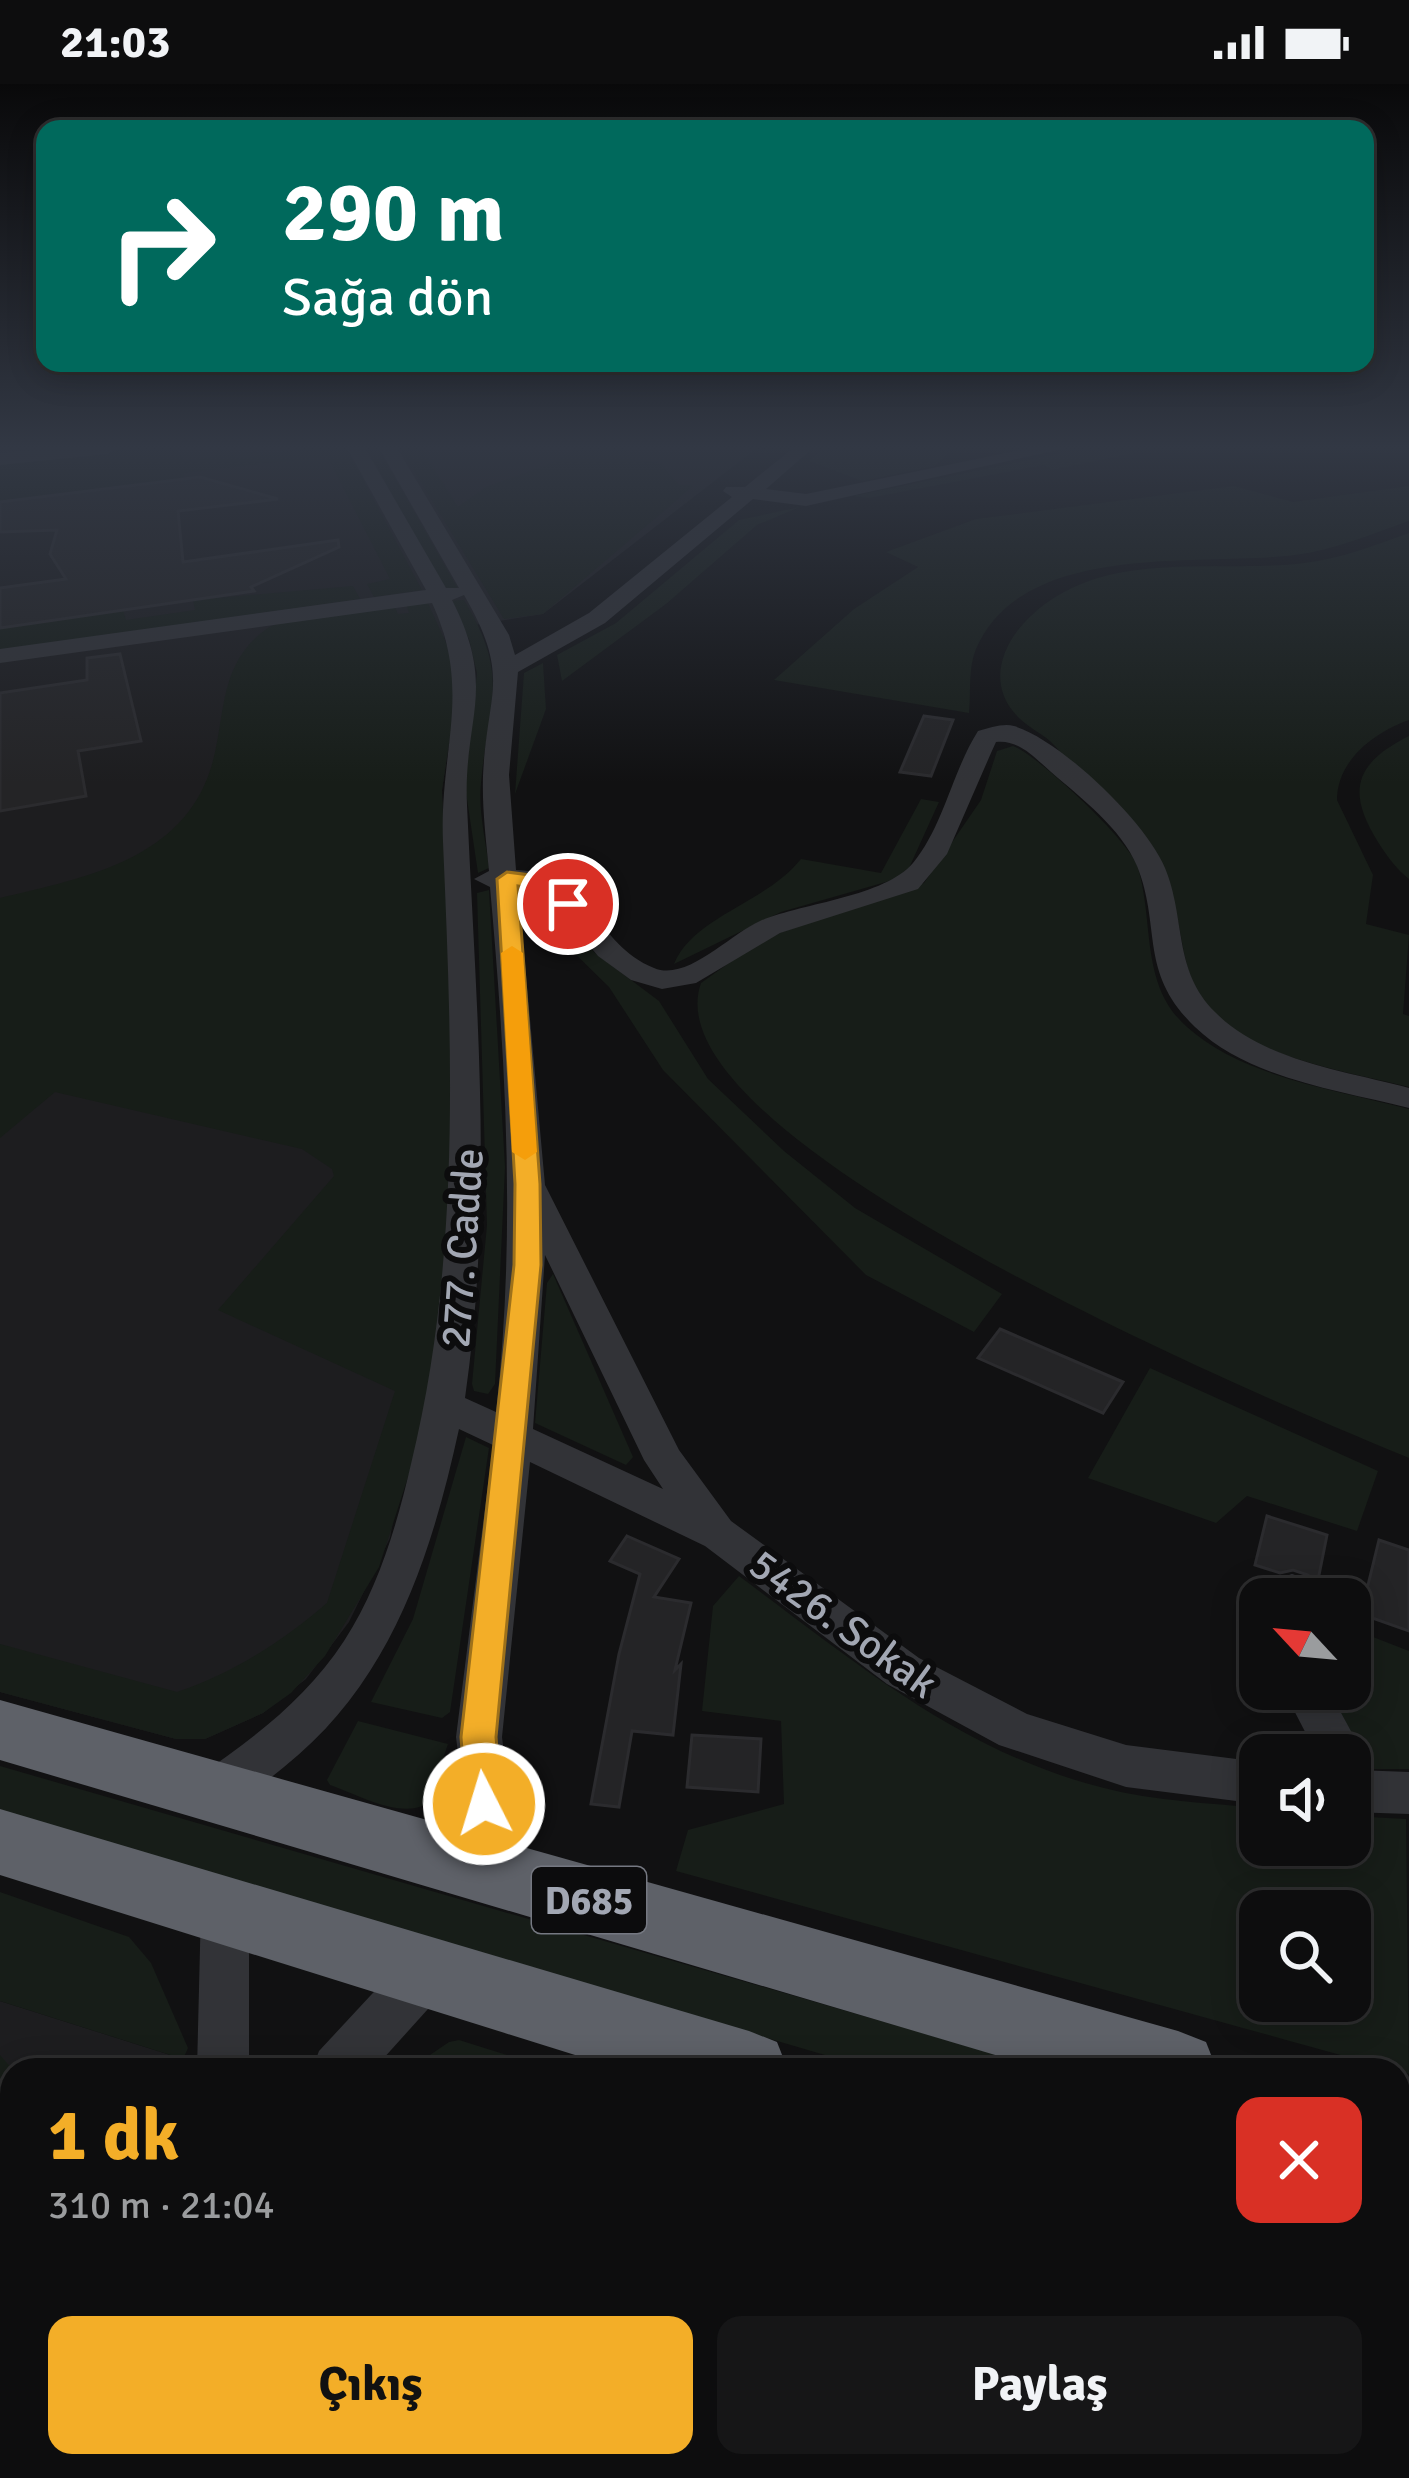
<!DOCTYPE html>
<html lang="tr">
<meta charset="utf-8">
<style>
body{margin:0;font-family:Signika,sans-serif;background:#161617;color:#f1f3f6;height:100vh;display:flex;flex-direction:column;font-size:45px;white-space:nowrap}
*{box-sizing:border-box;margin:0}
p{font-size:39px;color:#9a9c9e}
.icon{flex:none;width:66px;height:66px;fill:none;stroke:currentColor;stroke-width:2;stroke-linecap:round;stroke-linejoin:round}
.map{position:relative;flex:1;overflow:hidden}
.side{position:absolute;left:0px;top:1974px;width:1410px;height:420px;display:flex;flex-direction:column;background:#0d0d0e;border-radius:36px 36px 0 0;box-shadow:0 6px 30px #0003,0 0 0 3px #2d2d2e}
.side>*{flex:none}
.guide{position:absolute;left:36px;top:36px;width:1338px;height:252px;border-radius:24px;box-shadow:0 6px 30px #0003,0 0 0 3px #2d2d2e;background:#00695c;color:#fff;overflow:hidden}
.needle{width:78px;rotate:296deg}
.controls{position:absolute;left:1239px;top:1494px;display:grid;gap:24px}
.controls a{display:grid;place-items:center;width:132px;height:132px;border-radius:24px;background:#0d0d0e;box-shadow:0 6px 30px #0003,0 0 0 3px #2d2d2e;font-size:60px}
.pin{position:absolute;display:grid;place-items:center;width:102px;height:102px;color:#fff;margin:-51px;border:6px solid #fff;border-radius:50%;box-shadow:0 3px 12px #0007}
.me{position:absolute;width:132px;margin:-66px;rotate:355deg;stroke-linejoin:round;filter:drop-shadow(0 0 9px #0008)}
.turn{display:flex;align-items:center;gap:42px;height:252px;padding:0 48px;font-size:54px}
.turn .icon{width:156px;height:156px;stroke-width:2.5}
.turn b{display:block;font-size:84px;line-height:102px}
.round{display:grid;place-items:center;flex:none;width:126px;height:126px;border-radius:24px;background:#161617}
.headline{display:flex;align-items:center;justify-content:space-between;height:204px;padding:0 48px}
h1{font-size:72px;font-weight:700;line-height:90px;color:#f3ae28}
.cta{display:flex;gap:24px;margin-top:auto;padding:24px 48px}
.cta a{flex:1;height:138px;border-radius:24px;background:#f3ae28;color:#111;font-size:48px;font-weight:700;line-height:138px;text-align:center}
.cta a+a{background:#161617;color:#f1f3f6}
.status{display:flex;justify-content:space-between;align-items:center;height:84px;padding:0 60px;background:#0d0d0e;direction:ltr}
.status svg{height:33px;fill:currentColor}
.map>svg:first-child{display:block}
.built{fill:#1d1d1f}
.green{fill:#171d18;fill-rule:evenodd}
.building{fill:#242426;stroke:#2b2b2e;stroke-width:3}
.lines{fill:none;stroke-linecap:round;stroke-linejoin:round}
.minor{fill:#323337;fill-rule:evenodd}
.highway{fill:#5e6168;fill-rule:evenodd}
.route{fill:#f3ae28;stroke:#9e711a;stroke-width:3}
.slow{fill:#f59e0b}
.labels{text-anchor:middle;stroke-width:12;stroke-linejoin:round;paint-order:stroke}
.shield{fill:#0c0c0d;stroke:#757881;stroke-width:3}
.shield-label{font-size:39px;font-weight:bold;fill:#a2a7b3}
.street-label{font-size:42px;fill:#a2a7b3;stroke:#0c0c0d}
</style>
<div class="status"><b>21:03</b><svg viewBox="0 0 49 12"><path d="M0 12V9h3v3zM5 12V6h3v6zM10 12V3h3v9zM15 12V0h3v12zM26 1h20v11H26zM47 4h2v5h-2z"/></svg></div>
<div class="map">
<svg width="1409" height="2394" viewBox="0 0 1409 2394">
<rect width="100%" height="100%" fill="#111112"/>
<g class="built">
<polygon points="0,364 757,364 543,530 443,546 456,613 442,706 456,1095 390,1454 349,1538 306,1595 263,1629 205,1655 176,1655 0,1608"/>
<polygon points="0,1917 183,1975 178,1986 12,1986 12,2382 19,2382 14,2394 0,2394"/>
</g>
<g class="green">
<polygon points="138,364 175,364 185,377 216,373 215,367 228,365 238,375 307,364 346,364 422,506 374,513 367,500 390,495 327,372 184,389 184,395 0,418 0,379"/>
<polygon points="367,364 378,364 458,505 444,506"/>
<polygon points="400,364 421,364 458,423 486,403 545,382 578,364 626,364 632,376 660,379 679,401 693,402 543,530 504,535"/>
<polygon points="825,364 954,364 935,382 862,397 809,377"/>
<polygon points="1087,364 1159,364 1052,386 1044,381 869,414 853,412"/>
<path d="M1234,402L1293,418L1409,402V437C1372,450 1334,466 1295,471C1203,483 1023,455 976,565C968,584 971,608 969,629L774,596L854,525L918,483L886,468L976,435Z"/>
<polygon points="800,423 757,441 666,520 562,597 557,571 616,539 739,436"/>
<path d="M1409,449V636C1375,648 1337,676 1337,716L1373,791L1366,840L1409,851L1403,930L1409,932V1003C1353,989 1254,973 1214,931C1178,893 1186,849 1169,804C1159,777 1078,688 1055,662C1044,650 1030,645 1019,634C985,601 1002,558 1032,531C1105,463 1215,490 1304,479C1340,475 1375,461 1409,449Z"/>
<polygon points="353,502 360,515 0,566 0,544 123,526 126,536 195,526 193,516"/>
<path d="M464,516C511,594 488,617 481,699C478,727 486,757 489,784L478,789L465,702L477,589L469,555L449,517Z"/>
<path d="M428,519L451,570L456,613L442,706L456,1095L428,1331L379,1483L325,1572L291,1609L263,1629L205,1655H176L0,1608V1560L177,1608C230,1591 285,1556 327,1519L395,1307L218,1226L334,1092L332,1085L302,1065L55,1008L0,1054V814C74,796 168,780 204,702C230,647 210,584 268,544C283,533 371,527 395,523L398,530L409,529L407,522Z"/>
<polygon points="543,579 546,625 515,710 524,589"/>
<path d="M1409,652V795C1396,785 1387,772 1378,758C1346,707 1355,679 1409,652Z"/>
<path d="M1013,662C1039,672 1128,756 1137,781C1155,836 1139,901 1187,943C1244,994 1338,1006 1409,1025V1374C1292,1326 644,1058 701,899L754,861L782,848L924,799L981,716L997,667Z"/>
<path d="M921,715L939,718L909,784L893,796L781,828L674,880C694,832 765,820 801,775L881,789Z"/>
<polygon points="489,806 505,1083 495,1300 488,1310 474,1307 472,1300 487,1141 477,809"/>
<polygon points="526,810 543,816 595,869 659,917 708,995 784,1067 855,1124 1002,1210 974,1248 866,1191 663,986 609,903 561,856 529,853"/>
<polygon points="553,1190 633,1373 626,1381 535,1339 547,1199"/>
<polygon points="1150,1284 1378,1387 1357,1447 1247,1412 1216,1439 1088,1394"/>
<polygon points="466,1353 489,1364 450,1628 442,1634 371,1618 413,1535"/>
<path d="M739,1492C854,1577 962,1669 1104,1704C1155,1717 1208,1719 1260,1724V1761H1350V1732L1406,1735L1409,1990L676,1787L688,1746L784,1720L781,1637L702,1627L713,1522ZM1260,1827H1350V1917H1260Z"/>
<polygon points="1350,1544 1409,1567 1409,1685 1369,1685 1324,1605 1350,1605"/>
<path d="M358,1637L448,1660L428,1719C401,1736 359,1711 330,1701L327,1696Z"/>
<polygon points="0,1682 1050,1986 876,1986 0,1728"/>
<polygon points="0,1808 129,1853 151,1879 188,1964 183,1975 0,1917"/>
<polygon points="459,1956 555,1986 408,1986 449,1958"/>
<polygon points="0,1971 13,1986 12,2280 0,2308"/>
<polygon points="1398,2243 1409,2247 1409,2394 200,2394 205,2382 1398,2382"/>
</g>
<g class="building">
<polygon points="200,393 278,415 178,427 183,478 338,456 339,463 251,503 254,507 0,544 0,504 66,495 50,470 57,446 0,448 0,418"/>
<polygon points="120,570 141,657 78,667 86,712 0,727 0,609 87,596 87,574"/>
<polygon points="924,632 953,636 931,692 900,688"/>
<polygon points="1000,1245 1123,1298 1103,1329 978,1274"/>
<polygon points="1267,1432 1327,1451 1317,1501 1308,1491 1293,1486 1280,1489 1255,1481"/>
<polygon points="627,1452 679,1475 654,1513 691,1519 675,1586 681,1580 673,1651 632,1647 619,1723 591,1720 619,1570 640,1490 610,1477"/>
<polygon points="1379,1456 1409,1466 1409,1547 1361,1530"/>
<polygon points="692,1651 761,1655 758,1708 687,1703"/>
</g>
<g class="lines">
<g class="minor">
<polygon points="54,364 117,364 108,370 0,381 0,369"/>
<path d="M347,364H365L446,504H459L379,364H397L509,551L515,571L589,529L732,413L723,407L726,403H745L793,364H813L766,405L806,410L1030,364H1066L806,422L753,415L605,539L518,588L509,691L516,786C592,789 594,860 654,884C687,898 730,850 760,837C802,819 884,813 913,779C944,741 952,688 978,647C990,644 1003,639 1014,642C1061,656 1147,739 1165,784C1186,835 1173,886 1215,928C1263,977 1346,987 1409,1004V1024C1340,1006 1249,995 1195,943C1138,888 1162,844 1137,782C1121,744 1081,714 1051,688C1035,674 1018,655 996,658L991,669L947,770L918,805L780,849L696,899L662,905L631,896L598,872L547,812L518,803L545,1101L679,1366L731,1437L919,1574L1027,1630L1126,1661L1260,1678V1720L1126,1703L999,1661L887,1600L705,1462L530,1378L502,1653L511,1726L539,1795L532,1811L515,1818L498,1811L465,1726L456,1653L493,1361L459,1345C431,1473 391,1598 284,1683C263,1700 241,1718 215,1728L199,1722L192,1707L199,1692C254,1654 307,1614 344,1557C378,1505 397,1441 411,1380C461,1175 452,968 443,758C439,666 473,607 432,519L0,579V565L426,506ZM464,511C512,594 487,606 483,692C482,724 486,756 489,787L474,795L490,803C506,980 516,1151 496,1328L465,1314C494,1112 476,923 467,721C463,633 498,606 452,516ZM545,1171L644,1376L663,1405L533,1345Z"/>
<polygon points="1292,1490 1307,1495 1313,1515 1271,1515 1277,1495"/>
<polygon points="1283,1605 1328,1605 1364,1671 1356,1686 1409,1688 1409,1730 1350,1728 1350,1671 1317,1671"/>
<polygon points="225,1799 242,1806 249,1823 249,1986 197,1986 201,1823 208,1806"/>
<polygon points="428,1862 446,1869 453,1887 446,1905 373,1986 312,1986 319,1967 410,1869"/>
<polygon points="49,2382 109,2382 105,2394 45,2394"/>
<polygon points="127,2382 187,2382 183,2394 123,2394"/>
</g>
<g class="highway">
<polygon points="0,1616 1178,1947 1206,1958 1217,1986 1046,1986 0,1676"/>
<polygon points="0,1725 749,1947 777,1958 788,1986 623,1986 0,1791"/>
<polygon points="1398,2010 1409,2013 1409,2093 1398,2090"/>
<polygon points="1398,2138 1409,2141 1409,2225 1398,2222"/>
</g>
</g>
<linearGradient id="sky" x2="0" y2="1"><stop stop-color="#09090a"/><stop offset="0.52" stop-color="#323844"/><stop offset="1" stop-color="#323844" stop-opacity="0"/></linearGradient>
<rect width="1409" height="699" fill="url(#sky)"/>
<polygon class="route" points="507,788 553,794 579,820 576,824 561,824 539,805 518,802 540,1100 541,1181 496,1653 502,1720 496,1731 484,1736 471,1731 466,1720 461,1653 514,1181 515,1100 497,795"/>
<polygon class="slow" points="512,862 523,869 537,1068 525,1076 512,1068 501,869"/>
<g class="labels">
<rect class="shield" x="532" y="1783" width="114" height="66" rx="9"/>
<g class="shield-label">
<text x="589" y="1830">D685</text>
</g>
<g class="street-label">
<text transform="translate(461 1164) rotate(-86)" y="15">277. Cadde</text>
<text transform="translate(844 1539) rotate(36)" y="15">5426. Sokak</text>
</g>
</g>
</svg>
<div class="controls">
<a><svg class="needle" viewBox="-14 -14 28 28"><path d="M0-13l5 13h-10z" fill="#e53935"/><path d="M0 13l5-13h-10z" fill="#9a9c9e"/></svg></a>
<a><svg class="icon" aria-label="sound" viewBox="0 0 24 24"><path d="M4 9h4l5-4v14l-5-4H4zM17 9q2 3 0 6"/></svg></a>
<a><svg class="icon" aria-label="search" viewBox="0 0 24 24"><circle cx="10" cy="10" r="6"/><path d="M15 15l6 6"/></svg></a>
</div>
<div class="pin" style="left:568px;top:820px;background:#d93025"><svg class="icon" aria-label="arrive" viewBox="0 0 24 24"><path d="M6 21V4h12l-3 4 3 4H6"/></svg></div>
<svg class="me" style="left:484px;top:1720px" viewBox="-20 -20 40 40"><circle r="17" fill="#f3ae28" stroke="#fff" stroke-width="3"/><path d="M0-11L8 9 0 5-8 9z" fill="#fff"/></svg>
<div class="guide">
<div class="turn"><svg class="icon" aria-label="right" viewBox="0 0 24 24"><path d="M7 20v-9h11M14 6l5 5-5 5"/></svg><div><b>290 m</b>Sağa dön</div></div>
</div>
<section class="side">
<div class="headline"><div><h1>1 dk</h1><p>310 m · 21:04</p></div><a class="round" style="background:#d93025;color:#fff"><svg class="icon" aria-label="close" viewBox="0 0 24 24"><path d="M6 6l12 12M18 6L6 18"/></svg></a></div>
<div class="cta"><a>Çıkış</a><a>Paylaş</a></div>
</section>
</div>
